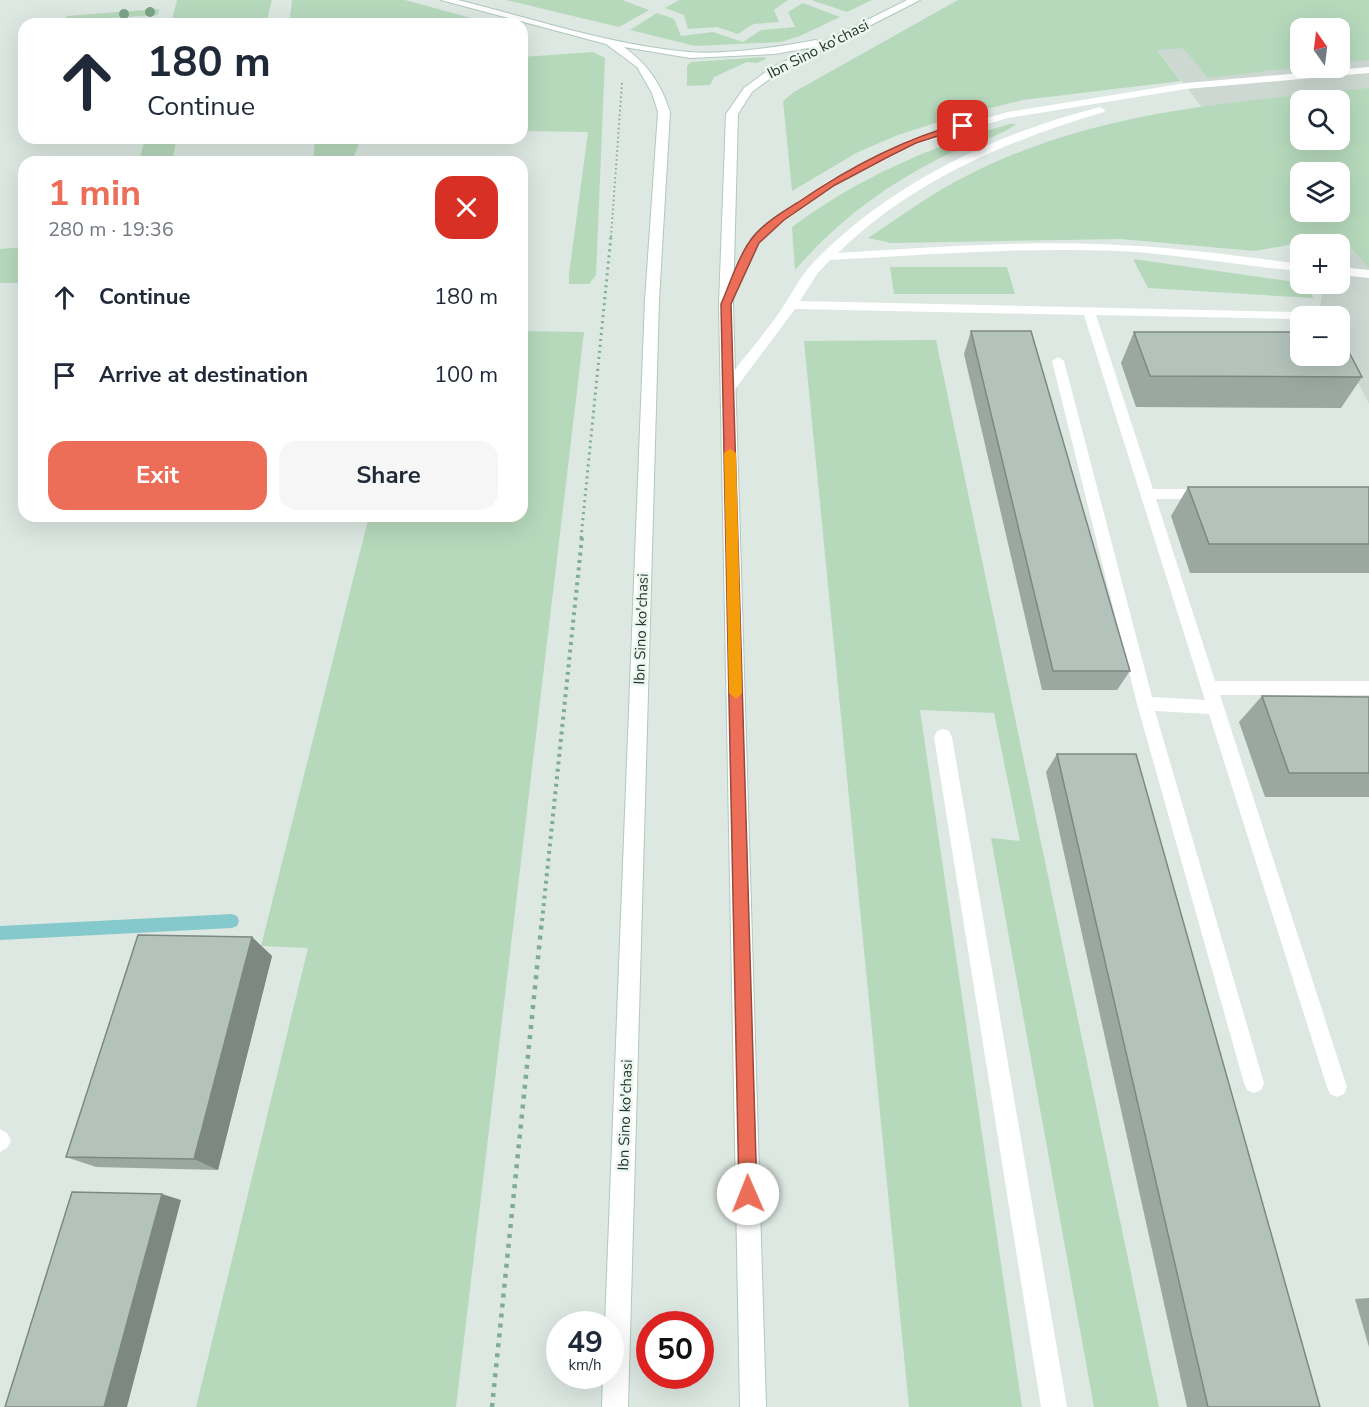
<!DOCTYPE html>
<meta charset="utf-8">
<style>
body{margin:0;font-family:"Nunito Sans",sans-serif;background:#f6f6f7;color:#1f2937;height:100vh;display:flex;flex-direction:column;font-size:22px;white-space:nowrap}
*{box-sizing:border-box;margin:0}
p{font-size:20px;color:#747a83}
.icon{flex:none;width:33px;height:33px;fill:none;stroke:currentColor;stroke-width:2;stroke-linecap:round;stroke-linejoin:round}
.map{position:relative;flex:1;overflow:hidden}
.panel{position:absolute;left:18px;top:156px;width:510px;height:366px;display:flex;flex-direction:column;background:#fff;border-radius:18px;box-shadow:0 6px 24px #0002}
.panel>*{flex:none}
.banner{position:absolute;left:18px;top:18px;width:510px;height:126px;border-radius:18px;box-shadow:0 6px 24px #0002;background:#fff;color:#1f2937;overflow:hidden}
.needle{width:39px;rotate:346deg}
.tools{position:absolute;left:1290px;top:18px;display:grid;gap:12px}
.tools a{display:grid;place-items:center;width:60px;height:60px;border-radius:12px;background:#fff;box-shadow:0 6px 24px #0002;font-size:30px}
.speed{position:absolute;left:546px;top:1311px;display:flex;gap:12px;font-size:30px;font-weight:700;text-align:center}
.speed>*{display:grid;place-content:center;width:78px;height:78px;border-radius:50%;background:#fff;box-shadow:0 6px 24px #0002;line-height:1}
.speed small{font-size:15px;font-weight:400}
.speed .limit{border:9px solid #d22;background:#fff;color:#111}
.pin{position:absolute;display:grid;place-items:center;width:51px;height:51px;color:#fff;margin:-26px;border-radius:12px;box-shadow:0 3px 9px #0006}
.me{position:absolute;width:66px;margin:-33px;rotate:359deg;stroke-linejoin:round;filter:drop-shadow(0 0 4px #0008)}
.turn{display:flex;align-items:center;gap:21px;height:126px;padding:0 30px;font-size:27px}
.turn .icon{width:78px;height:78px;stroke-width:2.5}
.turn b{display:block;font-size:42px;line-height:51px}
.round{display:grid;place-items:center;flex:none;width:63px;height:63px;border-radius:18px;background:#f6f6f7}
.overview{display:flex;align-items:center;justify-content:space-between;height:102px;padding:0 30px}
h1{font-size:36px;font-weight:700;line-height:45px;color:#ec6e58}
.primary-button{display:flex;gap:12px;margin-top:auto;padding:12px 30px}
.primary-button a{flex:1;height:69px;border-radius:18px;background:#ec6e58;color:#fff;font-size:24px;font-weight:700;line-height:69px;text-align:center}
.primary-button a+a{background:#f6f6f7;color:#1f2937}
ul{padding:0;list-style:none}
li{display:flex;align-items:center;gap:18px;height:78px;padding:0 30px}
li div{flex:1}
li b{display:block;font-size:22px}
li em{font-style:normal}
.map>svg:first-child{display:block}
.built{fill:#ccd8d1;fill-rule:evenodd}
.green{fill:#b6d9bc;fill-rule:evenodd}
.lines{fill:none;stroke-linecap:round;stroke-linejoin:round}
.stream{fill:#86c9cc;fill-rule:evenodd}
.secondary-casing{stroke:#b1c8bd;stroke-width:2}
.path-far3{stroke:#7fab99;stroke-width:2;stroke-dasharray:1.5 3;stroke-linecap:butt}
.path-far2{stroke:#7fab99;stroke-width:3;stroke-dasharray:2 4;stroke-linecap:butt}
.path-far1{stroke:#7fab99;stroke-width:4;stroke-dasharray:3 4.5;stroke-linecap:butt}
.path{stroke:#7fab99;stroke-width:4.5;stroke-dasharray:4 6;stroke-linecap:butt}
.service{fill:#fff;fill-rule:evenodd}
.minor{fill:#fff;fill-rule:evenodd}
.secondary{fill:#fff;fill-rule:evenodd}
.tree{fill:#7ca488}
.wall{fill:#9aa8a1}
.shaded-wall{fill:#7d8883}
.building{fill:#b3c3bb;stroke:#7d8883;stroke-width:1.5}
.route{fill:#ec6e58;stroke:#994839;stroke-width:1.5}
.slow{fill:#f59e0b}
.labels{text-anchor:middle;stroke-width:5;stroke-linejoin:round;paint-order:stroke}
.street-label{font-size:15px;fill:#20372e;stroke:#edf6f1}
</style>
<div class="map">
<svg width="1369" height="1407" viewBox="0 0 1369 1407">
<rect width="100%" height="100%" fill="#dde8e2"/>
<path class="built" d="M1117,0H1369V404L1340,348V316H1323L1320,311L1323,284H1340V244H1302L1186,86ZM1300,28H1340V68H1300ZM1300,100H1340V140H1300ZM1300,172H1340V212H1300Z"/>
<g class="green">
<polygon points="177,0 272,0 266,24 171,24"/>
<polygon points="292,0 405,0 493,24 289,24"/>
<polygon points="506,0 622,0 649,10 619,27"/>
<polygon points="679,0 788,0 774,10 779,22 753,24 738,34 717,27 688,29 684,15 665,8"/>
<polygon points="811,0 872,0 847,12"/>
<polygon points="958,0 1369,0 1369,60 1340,63 1340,28 1300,28 1300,67 1208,78 1183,48 1157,50 1181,81 1023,100 957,116 898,135 858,152 792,191 783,101 794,92"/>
<polygon points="803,3 840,17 800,36 781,42 695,46 630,30 657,13 674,19 681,36 713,32 743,42 761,30 795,27 788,12"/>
<polygon points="159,9 158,15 65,21 67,16"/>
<polygon points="593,52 605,58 596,275 589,284 569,284 569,274 588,132 522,131 522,57"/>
<polygon points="765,57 766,59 757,63 747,62 714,77 710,85 687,86 687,66 691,62"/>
<path d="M1369,88V268L1341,236L1254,251L1121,239L891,243L868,238C901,216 932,193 968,175C1097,110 1228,103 1369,88ZM1300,100H1340V140H1300ZM1300,172H1340V212H1300Z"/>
<path d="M1010,124H1016C998,138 966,145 944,156C883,187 840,219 795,270L792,227C858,178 931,146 1010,124Z"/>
<polygon points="145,138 218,138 176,142 172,162 139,162"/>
<polygon points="315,138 361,138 352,162 313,162"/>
<polygon points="24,247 24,283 0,283 0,249"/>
<polygon points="1133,259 1309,284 1313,298 1148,288"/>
<polygon points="890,267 1007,267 1015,294 894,294"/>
<polygon points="522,331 584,332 456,1407 196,1407 308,948 261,946 369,516 522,516"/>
<polygon points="936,340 1159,1407 1094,1407 991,838 1020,841 994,713 920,710 1022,1407 909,1407 804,341"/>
</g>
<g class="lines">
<polygon class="stream" points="232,914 237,916 239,921 237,926 232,928 0,940 0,926"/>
<defs>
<path id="secondary" d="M441,0H458C534,19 611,45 689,52C727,55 778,47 816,40L821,43L907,0H920L779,72L752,92L738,114L733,304L766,1407H740L719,304L726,114L744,88L771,68L814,47L775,54L690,58L624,47C649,66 660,82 670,112L659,300L628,1407H602L603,1376H610V1324H605L645,300L658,112L652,93L637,67L606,44Z"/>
</defs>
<use href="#secondary" class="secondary-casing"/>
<polyline class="path-far3" points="611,237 622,83"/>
<polyline class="path-far2" points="581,538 611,236"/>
<polyline class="path-far1" points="542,921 582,537"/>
<polyline class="path" points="492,1407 542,919"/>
<g class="service">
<polygon points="1369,67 1369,73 1186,89 1008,118 917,144 836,185 784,220 759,244 730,307 722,307 720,304 748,242 776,216 828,181 909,140 1008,112 1186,83"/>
<path d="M1100,107L1105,110L1104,112C1006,141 912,181 838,253C924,248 1010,241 1097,244C1165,246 1232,255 1300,264V271C1240,266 1180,254 1118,251C1022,247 926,255 830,260L817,274L800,301L1297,312L1299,315L1297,318L1293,319L1096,315L1153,489H1205L1212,494L1205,499H1156L1215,681H1369V695H1220L1347,1087L1344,1094L1337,1097L1330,1094L1327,1087L1209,714L1155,711L1264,1083L1261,1090L1254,1093L1247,1090L1244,1083L1137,704L1052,361L1058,357L1064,361L1152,697L1205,700L1084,315L795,309L733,392L728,393L721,389C739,362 761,339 779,313C790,297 799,278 812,264C889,184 994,134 1100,107Z"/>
<polygon points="1340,267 1369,270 1369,278 1340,275"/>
<polygon points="0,1129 7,1133 11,1141 7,1148 0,1152"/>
</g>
<polygon class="minor" points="943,729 949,731 952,737 1067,1407 1041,1407 934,737 937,731"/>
<use href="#secondary" class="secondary"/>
</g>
<g class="tree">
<circle cx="150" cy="12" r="5"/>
<circle cx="124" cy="14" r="5"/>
</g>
<g class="wall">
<polygon points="971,331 1130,671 1117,690 1042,690 964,354"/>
<polygon points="1134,332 1362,377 1341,408 1136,407 1121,363"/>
<polygon points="1188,487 1369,487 1369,573 1190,573 1171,516"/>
<polygon points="1262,696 1369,697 1369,797 1265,797 1239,722"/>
<polygon points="1057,754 1320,1407 1187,1407 1046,772"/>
<polygon points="252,937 272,956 218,1170 96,1167 66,1157"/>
<polygon points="1369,1298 1369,1347 1355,1299"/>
</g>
<g class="shaded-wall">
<polygon points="252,937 272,956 218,1170 194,1159"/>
<polygon points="162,1194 181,1200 127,1407 104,1407"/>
</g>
<g class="building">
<polygon points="971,331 1031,331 1130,671 1053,671"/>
<polygon points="1134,332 1300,332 1300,356 1340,356 1340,335 1362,377 1150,376"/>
<polygon points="1188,487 1369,487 1369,544 1209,544"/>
<polygon points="1262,696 1369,697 1369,773 1289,773"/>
<polygon points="1057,754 1136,754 1320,1407 1208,1407"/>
<polygon points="138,935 252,937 194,1159 66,1157"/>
<polygon points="72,1192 162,1194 104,1407 5,1407"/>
</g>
<path class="route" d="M963,123L967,126L966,127L916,143L888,157L835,185L784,220L759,243L731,304L757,1194L754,1200L748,1203L741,1200L739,1194L721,304C730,284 737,259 750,241C761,225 781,213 797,203C848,168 902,139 963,123Z"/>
<polygon class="slow" points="730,449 736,453 742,693 736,699 729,693 724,453"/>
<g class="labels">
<g class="street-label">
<text transform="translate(818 49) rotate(-27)" y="5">Ibn Sino ko'chasi</text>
<text transform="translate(641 629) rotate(-88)" y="5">Ibn Sino ko'chasi</text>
<text transform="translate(625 1115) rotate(-88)" y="5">Ibn Sino ko'chasi</text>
</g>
</g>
</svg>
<div class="tools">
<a><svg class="needle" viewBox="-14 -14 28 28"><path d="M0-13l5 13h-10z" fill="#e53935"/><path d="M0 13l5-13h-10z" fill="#747a83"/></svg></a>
<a><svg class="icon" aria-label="search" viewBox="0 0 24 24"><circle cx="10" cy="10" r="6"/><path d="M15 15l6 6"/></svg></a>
<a><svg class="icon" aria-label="layers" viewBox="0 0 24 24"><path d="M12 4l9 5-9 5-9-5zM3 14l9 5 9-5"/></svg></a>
<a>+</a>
<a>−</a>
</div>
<div class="speed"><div>49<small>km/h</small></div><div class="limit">50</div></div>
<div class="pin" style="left:963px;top:126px;background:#d93025"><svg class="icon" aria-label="arrive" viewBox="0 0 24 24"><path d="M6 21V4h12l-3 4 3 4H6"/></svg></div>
<svg class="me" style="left:748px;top:1194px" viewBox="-20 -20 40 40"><circle r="19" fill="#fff"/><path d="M0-13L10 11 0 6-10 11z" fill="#ec6e58"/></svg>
<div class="banner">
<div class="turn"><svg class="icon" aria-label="ahead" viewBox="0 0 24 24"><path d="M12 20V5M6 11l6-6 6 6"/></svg><div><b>180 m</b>Continue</div></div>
</div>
<section class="panel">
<div class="overview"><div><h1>1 min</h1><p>280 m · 19:36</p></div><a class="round" style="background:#d93025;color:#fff"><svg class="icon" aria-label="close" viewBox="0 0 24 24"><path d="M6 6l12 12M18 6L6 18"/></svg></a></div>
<ul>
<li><svg class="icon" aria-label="ahead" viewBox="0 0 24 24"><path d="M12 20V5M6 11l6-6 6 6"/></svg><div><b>Continue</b></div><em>180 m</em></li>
<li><svg class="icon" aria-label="arrive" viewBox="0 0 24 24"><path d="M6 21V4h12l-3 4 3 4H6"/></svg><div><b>Arrive at destination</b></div><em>100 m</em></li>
</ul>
<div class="primary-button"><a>Exit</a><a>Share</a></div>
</section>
</div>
